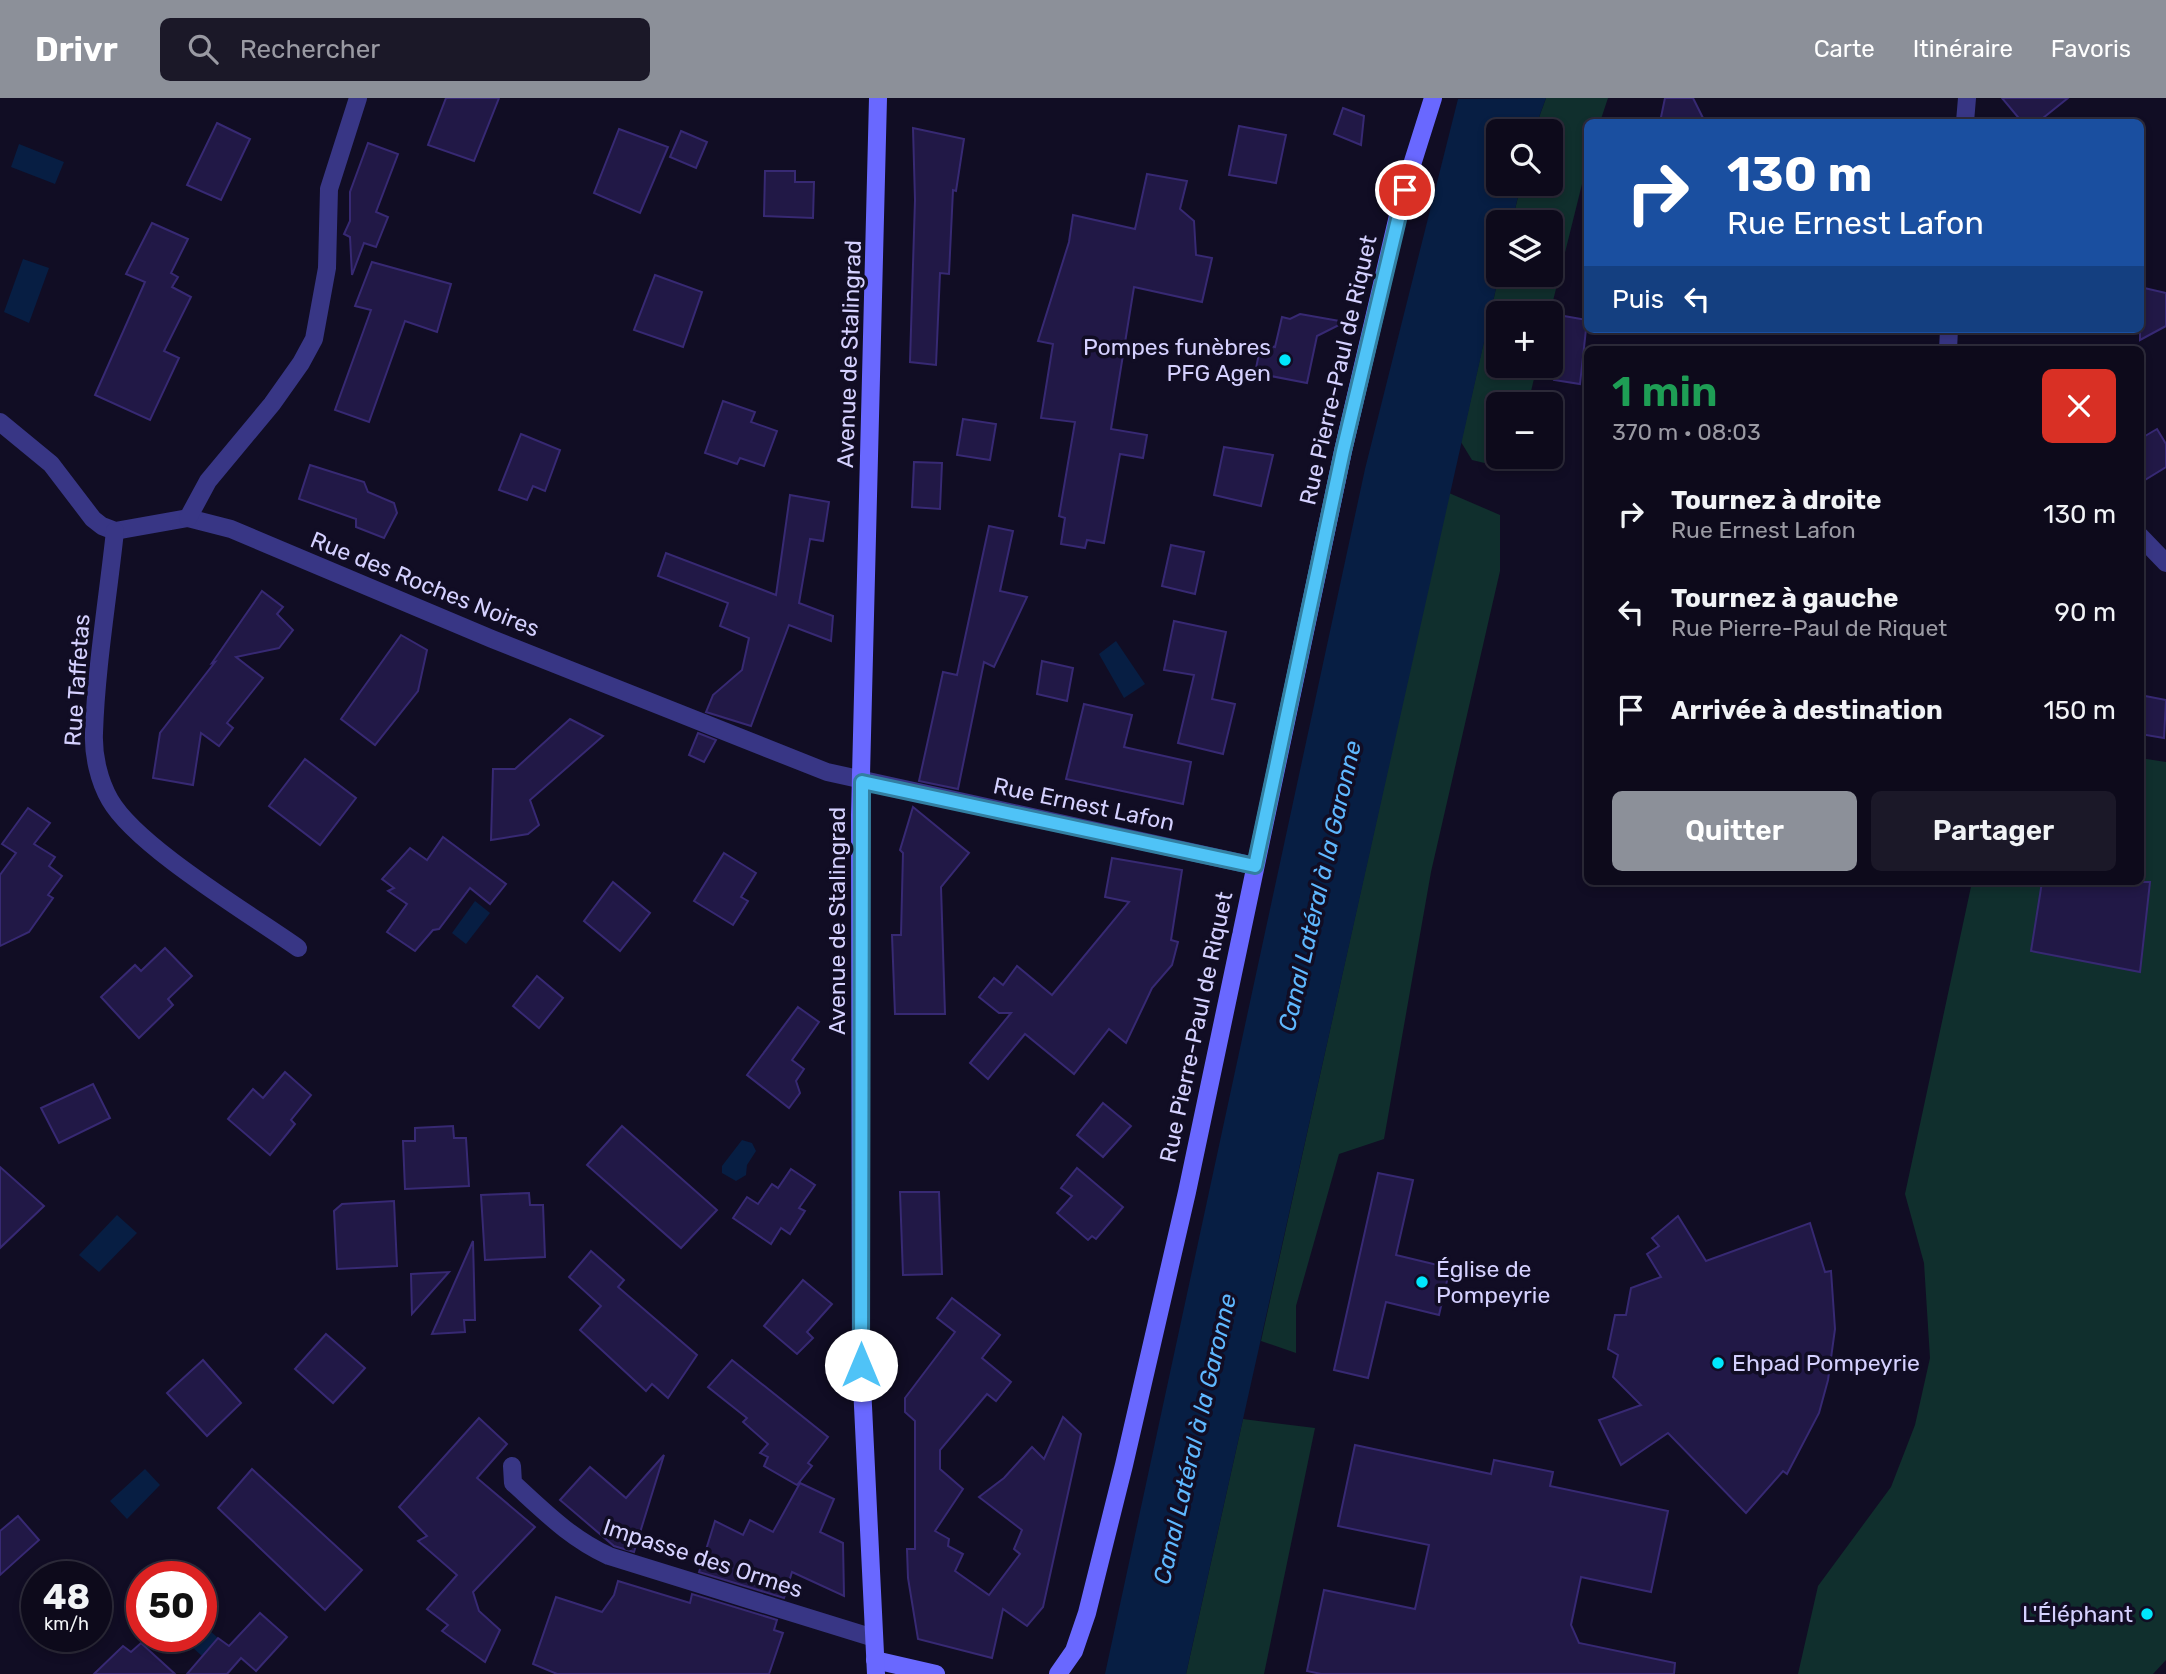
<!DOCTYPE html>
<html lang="fr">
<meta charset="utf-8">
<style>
body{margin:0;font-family:Rubik,sans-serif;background:#1b1828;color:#f1f3f6;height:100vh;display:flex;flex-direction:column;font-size:26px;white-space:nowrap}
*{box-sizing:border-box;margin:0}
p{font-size:23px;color:#9a9aa3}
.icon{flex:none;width:38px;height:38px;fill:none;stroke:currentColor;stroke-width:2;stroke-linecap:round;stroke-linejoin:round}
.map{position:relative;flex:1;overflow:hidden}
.details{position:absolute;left:1584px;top:248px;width:560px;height:539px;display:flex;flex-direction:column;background:#0d0a1b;border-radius:10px;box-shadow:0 4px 10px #0003,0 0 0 2px #2d2b3a}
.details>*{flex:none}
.banner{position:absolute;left:1584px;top:21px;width:560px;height:214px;border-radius:10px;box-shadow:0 4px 10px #0003,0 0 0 2px #2d2b3a;background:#1a4fa0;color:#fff;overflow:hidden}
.buttons{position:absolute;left:1486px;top:21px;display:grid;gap:14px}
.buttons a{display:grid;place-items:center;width:77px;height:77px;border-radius:10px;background:#0d0a1b;box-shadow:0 4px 10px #0003,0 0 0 2px #2d2b3a;font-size:35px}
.speed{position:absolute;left:21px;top:1463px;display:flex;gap:14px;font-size:35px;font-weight:700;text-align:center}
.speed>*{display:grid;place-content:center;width:91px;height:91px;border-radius:50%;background:#0d0a1b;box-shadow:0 4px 10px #0003,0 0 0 2px #2d2b3a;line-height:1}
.speed small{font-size:18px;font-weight:400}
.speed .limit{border:10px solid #d22;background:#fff;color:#111}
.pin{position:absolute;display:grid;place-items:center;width:60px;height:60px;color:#fff;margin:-30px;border:4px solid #fff;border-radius:50%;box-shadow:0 2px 7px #0007}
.me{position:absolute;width:77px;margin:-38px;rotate:0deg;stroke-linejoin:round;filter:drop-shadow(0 0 5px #0008)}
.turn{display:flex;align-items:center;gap:24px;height:147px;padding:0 28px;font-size:32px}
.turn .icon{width:91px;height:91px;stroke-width:2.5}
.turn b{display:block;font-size:49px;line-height:60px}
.then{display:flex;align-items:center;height:66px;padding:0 28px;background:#0003;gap:14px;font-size:26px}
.round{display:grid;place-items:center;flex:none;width:74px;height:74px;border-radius:10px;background:#1b1828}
.overview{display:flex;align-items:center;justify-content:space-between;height:119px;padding:0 28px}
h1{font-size:42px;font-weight:600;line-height:52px;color:#1e9e55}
.button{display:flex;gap:14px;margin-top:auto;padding:14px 28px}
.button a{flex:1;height:80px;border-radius:10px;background:#8c9099;color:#fff;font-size:28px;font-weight:600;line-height:80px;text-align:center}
.button a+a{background:#1b1828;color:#f1f3f6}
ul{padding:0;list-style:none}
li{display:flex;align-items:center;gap:21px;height:98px;padding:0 28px}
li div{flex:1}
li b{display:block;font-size:26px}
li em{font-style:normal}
header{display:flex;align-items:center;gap:42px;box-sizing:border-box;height:98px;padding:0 35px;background:#8c9099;color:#fff}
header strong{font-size:33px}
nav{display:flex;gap:38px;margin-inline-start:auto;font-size:24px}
.search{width:490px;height:63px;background:#1b1828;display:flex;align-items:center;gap:18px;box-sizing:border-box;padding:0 24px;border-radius:10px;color:#9a9aa3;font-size:26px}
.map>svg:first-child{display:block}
.green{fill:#102f2d}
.water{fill:#071e43}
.building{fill:#211846;stroke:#372973;stroke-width:2}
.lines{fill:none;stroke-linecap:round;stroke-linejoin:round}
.street{stroke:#383685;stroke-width:18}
.secondary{stroke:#6968ff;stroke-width:18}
.route-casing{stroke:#337fa1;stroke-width:18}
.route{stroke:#4fc3f7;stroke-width:12}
.poi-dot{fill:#00e7fc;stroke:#110d24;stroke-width:2.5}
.labels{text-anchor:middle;stroke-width:7;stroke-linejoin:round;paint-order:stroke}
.poi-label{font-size:23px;fill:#d5d1ff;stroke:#110d24;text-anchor:end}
.street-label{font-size:23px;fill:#d5d1ff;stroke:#110d24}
.water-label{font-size:24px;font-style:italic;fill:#5fb8ff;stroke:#110d24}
</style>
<header>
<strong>Drivr</strong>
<div class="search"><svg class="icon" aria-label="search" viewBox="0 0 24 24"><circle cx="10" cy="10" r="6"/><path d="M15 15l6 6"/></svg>Rechercher</div>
<nav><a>Carte</a><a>Itinéraire</a><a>Favoris</a></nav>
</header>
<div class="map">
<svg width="2166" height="1576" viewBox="0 0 2166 1576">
<rect width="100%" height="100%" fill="#110d24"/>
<g class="green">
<polygon points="1546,0 1608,0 1600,24 1587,24 1587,66 1550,215 1498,215 1498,268 1537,268 1528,306 1498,306 1498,359 1504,359 1497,368 1472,362 1461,344 1499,177 1550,177 1550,124 1512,124 1521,86 1550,86 1550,33 1534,33"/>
<polygon points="1449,395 1500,417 1500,473 1431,774 1384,1041 1339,1056 1296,1208 1296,1255 1261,1243"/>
<polygon points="2140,660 2166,664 2166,1562 2153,1576 1798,1576 1818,1488 1891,1389 1915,1327 1930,1260 1924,1165 1905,1096 1972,784 2140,784"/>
<polygon points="1243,1321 1315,1330 1264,1576 1186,1576"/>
</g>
<g class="water">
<polygon points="1546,0 1534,33 1498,33 1498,86 1521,86 1512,124 1498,124 1499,177 1186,1576 1105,1576 1365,371 1458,1"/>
<polygon points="19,46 64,64 55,86 11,69"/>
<polygon points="23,161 49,170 29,225 4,214"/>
<polygon points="1116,543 1145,586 1124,600 1099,556"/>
<polygon points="475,803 490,815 466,846 452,835"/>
<polygon points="742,1042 752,1045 756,1053 747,1067 746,1077 736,1083 722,1075 722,1068"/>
<polygon points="117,1117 137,1135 99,1174 79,1157"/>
<polygon points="145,1371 160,1387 127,1421 110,1403"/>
<polygon points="201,1525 218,1540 202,1558 180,1538 201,1538"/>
</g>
<g class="building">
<polygon points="446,0 499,0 474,63 428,47"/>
<polygon points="1665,0 1693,0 1705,24 1660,24"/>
<polygon points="2002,0 2068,0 2038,24 2022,24"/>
<polygon points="1343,10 1364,18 1361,47 1334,36"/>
<polygon points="217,25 250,41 221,102 187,87"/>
<polygon points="1239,28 1286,37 1276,85 1229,77"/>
<polygon points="913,30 964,41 956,93 953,92 949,176 940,175 936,267 910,264 915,102"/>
<polygon points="619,31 668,49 640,115 594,95"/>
<polygon points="681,33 707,44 696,70 670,59"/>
<polygon points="368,45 398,56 376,114 388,119 376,149 364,145 352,177 350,139 344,136 350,123 350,94"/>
<polygon points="765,73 795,73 795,84 814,84 813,120 764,118"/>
<polygon points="1147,76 1187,83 1180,111 1194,123 1196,157 1212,160 1202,204 1134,189 1111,331 1147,337 1143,360 1120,356 1104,445 1087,442 1085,450 1061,446 1065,420 1059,418 1075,324 1041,320 1053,246 1038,243 1069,144 1073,117 1135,131"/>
<polygon points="152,125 188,141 171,175 178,179 172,189 191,199 164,253 179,260 150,322 95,297 145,184 126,176"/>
<polygon points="372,164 451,186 437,234 405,223 369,324 335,312 371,212 355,208"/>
<polygon points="655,177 702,194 683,249 634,232"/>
<polygon points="2140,189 2166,195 2166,228 2140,242"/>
<polygon points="1300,216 1345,224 1317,238 1307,285 1255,275 1261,246 1275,249 1282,219 1290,221"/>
<polygon points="1564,218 1587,222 1580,286 1554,282"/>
<polygon points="723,303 755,314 751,324 777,333 764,368 740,360 737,366 705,355"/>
<polygon points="963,321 996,326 990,362 957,357"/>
<polygon points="2157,331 2166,346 2166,369 2140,385 2140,341"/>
<polygon points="521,336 560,352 545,393 533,388 527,402 499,392"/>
<polygon points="1224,349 1273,357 1261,408 1214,397"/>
<polygon points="914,364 942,365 940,411 912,409"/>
<polygon points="310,367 364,384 368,394 394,405 397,415 384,440 356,429 356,421 299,401"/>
<polygon points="790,397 829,404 823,443 810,441 799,505 833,518 831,543 789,527 751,628 706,614 713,597 742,572 749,540 720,528 728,505 658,478 666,455 776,497"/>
<polygon points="989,428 1013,433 1000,493 1027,499 994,569 984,564 958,691 919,683 943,574 957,577"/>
<polygon points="1171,447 1204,454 1195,496 1162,488"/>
<polygon points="262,493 283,509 277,516 293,532 279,550 236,559 263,580 227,625 233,630 219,648 201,635 193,687 153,680 160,635 215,564 212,565"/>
<polygon points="1174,523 1226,534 1212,601 1235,606 1223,656 1178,645 1194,577 1164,572"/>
<polygon points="401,537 427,552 418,593 375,647 341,621"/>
<polygon points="1042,563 1073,570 1067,603 1037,596"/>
<polygon points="2140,597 2166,602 2164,640 2140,636"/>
<polygon points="1084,606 1132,617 1124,649 1191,664 1183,706 1066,681"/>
<polygon points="570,621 603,638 530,702 539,727 528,736 491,742 493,671 515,671"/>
<polygon points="698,635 716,642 704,664 689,657"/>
<polygon points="305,661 356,700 320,747 269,708"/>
<polygon points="913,709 969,755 941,789 945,916 895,916 892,837 901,837 903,755 900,752"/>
<polygon points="28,710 50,725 34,746 55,759 49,768 62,778 48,797 53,800 29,834 0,848 0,777 16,755 2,746"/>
<polygon points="443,739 506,786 490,806 470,790 439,831 433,832 415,853 387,834 407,806 388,793 394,790 382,781 410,750 427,762"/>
<polygon points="724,755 756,775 741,799 748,803 733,827 694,803"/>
<polygon points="1112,760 1182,772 1171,842 1178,844 1172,867 1152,890 1126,945 1109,931 1074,976 1025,936 988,981 970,965 1011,915 999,915 979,899 994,880 1003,887 1017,868 1052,897 1129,804 1105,799"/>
<polygon points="613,784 650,815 620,853 584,823"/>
<polygon points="2042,784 2150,784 2140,874 2031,853"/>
<polygon points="165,850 192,878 168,901 173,907 139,940 101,899 135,867 141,873"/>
<polygon points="537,878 563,900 539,930 513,908"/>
<polygon points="798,909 819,924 792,962 804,971 796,983 800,995 789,1010 747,977"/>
<polygon points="285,974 311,997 291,1022 295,1026 270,1057 228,1021 253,991 263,1000"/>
<polygon points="93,986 110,1020 59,1045 41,1010"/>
<polygon points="1103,1005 1131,1028 1103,1059 1077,1037"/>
<polygon points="453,1028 454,1040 466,1040 469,1088 405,1091 403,1043 415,1043 415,1030"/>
<polygon points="622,1028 717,1112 681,1150 587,1067"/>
<polygon points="0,1069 44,1108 0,1150"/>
<polygon points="1077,1070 1123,1109 1096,1141 1092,1138 1088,1142 1057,1115 1072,1098 1061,1090"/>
<polygon points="791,1071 815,1087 799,1110 805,1113 790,1136 781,1130 771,1146 733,1120 747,1099 758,1106 772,1086 778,1090"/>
<polygon points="1378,1075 1413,1082 1396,1157 1450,1170 1439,1217 1386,1204 1368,1280 1334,1272"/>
<polygon points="900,1094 939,1094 942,1176 903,1177"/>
<polygon points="529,1095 530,1107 543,1107 545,1159 485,1162 481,1097"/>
<polygon points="394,1103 397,1168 337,1171 334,1113 342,1106"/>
<polygon points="1678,1118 1706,1163 1810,1125 1825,1174 1831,1173 1835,1231 1828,1282 1819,1315 1787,1376 1783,1373 1746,1415 1668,1335 1621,1367 1599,1322 1641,1307 1613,1279 1618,1257 1608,1251 1615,1217 1626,1217 1631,1190 1661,1179 1647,1156 1659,1148 1652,1140"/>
<polygon points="473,1143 475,1222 464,1222 465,1234 432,1236"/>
<polygon points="591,1153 624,1182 618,1189 697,1257 668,1300 652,1286 646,1293 580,1232 601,1208 569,1179"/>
<polygon points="449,1174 412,1216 411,1176"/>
<polygon points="803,1182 832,1206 807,1234 813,1240 797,1256 764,1228"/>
<polygon points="952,1200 1000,1237 982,1260 1011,1284 996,1303 987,1296 940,1352 940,1371 963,1391 935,1433 949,1441 948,1448 963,1456 955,1473 989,1497 1020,1456 1014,1451 1022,1432 979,1399 1004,1380 1032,1349 1044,1361 1063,1319 1081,1336 1043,1509 1027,1528 1003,1511 992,1560 918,1541 908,1480 907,1451 915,1451 915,1323 905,1314 905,1300 955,1234 937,1220"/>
<polygon points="326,1236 365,1270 333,1305 295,1271"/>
<polygon points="203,1262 241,1305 207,1338 167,1295"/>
<polygon points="732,1262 828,1339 808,1365 812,1368 797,1387 764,1368 768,1359 760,1355 768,1346 743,1324 747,1320 708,1289"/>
<polygon points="479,1320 507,1346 477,1380 535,1429 473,1494 479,1513 500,1532 485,1564 442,1533 448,1527 427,1511 457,1477 418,1443 427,1438 399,1409"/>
<polygon points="1355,1347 1491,1376 1494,1362 1553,1374 1550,1388 1668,1413 1651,1494 1581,1479 1571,1527 1579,1545 1675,1565 1674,1576 1321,1576 1307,1573 1324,1492 1415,1511 1429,1447 1338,1428"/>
<polygon points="664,1357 634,1454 614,1448 560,1402 590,1369 626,1400"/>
<polygon points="252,1371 362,1472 325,1512 218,1410"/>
<polygon points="800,1385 834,1401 820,1434 843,1445 844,1498 792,1474 784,1500 699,1474 715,1423 743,1437 750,1422 773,1434"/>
<polygon points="18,1418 39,1442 0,1477 0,1433"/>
<polygon points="618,1483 690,1505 692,1496 777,1522 774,1532 783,1535 769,1576 557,1576 533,1566 556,1499 602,1514 614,1497"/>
<polygon points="260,1515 287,1539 256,1573 241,1560 227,1576 187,1576 218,1540 229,1548"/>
<polygon points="141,1545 175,1576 94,1576 123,1548 131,1554"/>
</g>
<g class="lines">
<g class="street">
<polyline points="1965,24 1967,0"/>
<polyline points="1948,252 1949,231"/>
<polyline points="0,324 51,366 93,421 102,428 115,433 188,420 231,431 492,541 827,674 1255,768"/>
<polyline points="188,420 208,383 272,306 301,265 314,241 327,170 329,91 358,0"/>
<path d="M115,433C108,499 96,570 94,635C93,657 99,683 110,702C137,749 250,816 298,850"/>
<polyline points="2140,438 2166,465"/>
<path d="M512,1368L513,1385C545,1414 570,1440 609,1458L874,1540"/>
</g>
<g class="secondary">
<polyline points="875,1562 936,1576"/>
<polyline points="876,1576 861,1267 860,717 878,0"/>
<polyline points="1058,1576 1074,1553 1087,1515 1124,1367 1187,1094 1343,353 1404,92 1433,0"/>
</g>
</g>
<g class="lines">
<defs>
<polyline id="route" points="861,1267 862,684 1255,768 1343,353 1405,92"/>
</defs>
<use href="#route" class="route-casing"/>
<use href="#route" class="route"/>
</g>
<g class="poi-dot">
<circle cx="1285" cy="262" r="7"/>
<circle cx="1422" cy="1184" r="7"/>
<circle cx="1718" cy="1265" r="7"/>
<circle cx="2147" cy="1516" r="7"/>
</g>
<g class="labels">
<g class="poi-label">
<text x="1271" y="257">Pompes funèbres<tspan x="1271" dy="26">PFG Agen</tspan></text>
<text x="1436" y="1179" text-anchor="start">Église de<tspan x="1436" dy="26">Pompeyrie</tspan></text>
<text x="1732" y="1273" text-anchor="start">Ehpad Pompeyrie</text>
<text x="2133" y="1524">L'Éléphant</text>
</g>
<g class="street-label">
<text transform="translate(849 256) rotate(-88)" y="8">Avenue de Stalingrad</text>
<text transform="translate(1338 272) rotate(-77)" y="8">Rue Pierre-Paul de Riquet</text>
<text transform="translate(425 486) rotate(22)" y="8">Rue des Roches Noires</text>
<text transform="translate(77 582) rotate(-86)" y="8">Rue Taffetas</text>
<text transform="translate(1084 706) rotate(12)" y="8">Rue Ernest Lafon</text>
<text transform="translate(837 823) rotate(-90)" y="8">Avenue de Stalingrad</text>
<text transform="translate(1196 929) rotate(-78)" y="8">Rue Pierre-Paul de Riquet</text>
<text transform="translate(703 1460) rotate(18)" y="8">Impasse des Ormes</text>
</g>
<g class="water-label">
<text transform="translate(1320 788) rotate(-77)" y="8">Canal Latéral à la Garonne</text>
<text transform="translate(1195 1341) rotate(-77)" y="8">Canal Latéral à la Garonne</text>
</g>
</g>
</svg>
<div class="buttons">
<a><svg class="icon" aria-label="search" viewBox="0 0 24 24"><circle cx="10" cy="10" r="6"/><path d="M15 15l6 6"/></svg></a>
<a><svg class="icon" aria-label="layers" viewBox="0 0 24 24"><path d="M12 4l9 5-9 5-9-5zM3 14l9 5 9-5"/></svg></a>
<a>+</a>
<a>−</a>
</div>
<div class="speed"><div>48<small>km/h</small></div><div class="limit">50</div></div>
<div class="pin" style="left:1405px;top:92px;background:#d93025"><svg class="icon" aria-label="arrive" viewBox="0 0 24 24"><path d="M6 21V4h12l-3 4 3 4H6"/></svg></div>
<svg class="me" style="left:861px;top:1267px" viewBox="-20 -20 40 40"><circle r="19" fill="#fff"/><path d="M0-13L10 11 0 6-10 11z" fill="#4fc3f7"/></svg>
<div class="banner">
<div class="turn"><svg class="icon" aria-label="right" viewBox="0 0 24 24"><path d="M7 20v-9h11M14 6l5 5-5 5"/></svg><div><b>130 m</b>Rue Ernest Lafon</div></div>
<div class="then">Puis<svg class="icon" aria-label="left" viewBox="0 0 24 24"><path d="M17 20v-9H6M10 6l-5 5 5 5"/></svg></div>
</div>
<section class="details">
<div class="overview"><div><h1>1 min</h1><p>370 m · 08:03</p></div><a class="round" style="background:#d93025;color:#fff"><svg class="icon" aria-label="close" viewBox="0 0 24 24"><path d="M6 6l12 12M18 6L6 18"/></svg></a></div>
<ul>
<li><svg class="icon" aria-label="right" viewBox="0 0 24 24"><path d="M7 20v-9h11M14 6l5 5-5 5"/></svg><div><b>Tournez à droite</b><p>Rue Ernest Lafon</p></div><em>130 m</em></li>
<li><svg class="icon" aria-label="left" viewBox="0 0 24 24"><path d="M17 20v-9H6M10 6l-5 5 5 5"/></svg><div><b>Tournez à gauche</b><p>Rue Pierre-Paul de Riquet</p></div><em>90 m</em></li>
<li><svg class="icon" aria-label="arrive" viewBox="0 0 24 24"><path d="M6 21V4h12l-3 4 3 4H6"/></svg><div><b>Arrivée à destination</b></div><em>150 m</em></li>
</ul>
<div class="button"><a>Quitter</a><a>Partager</a></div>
</section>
</div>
